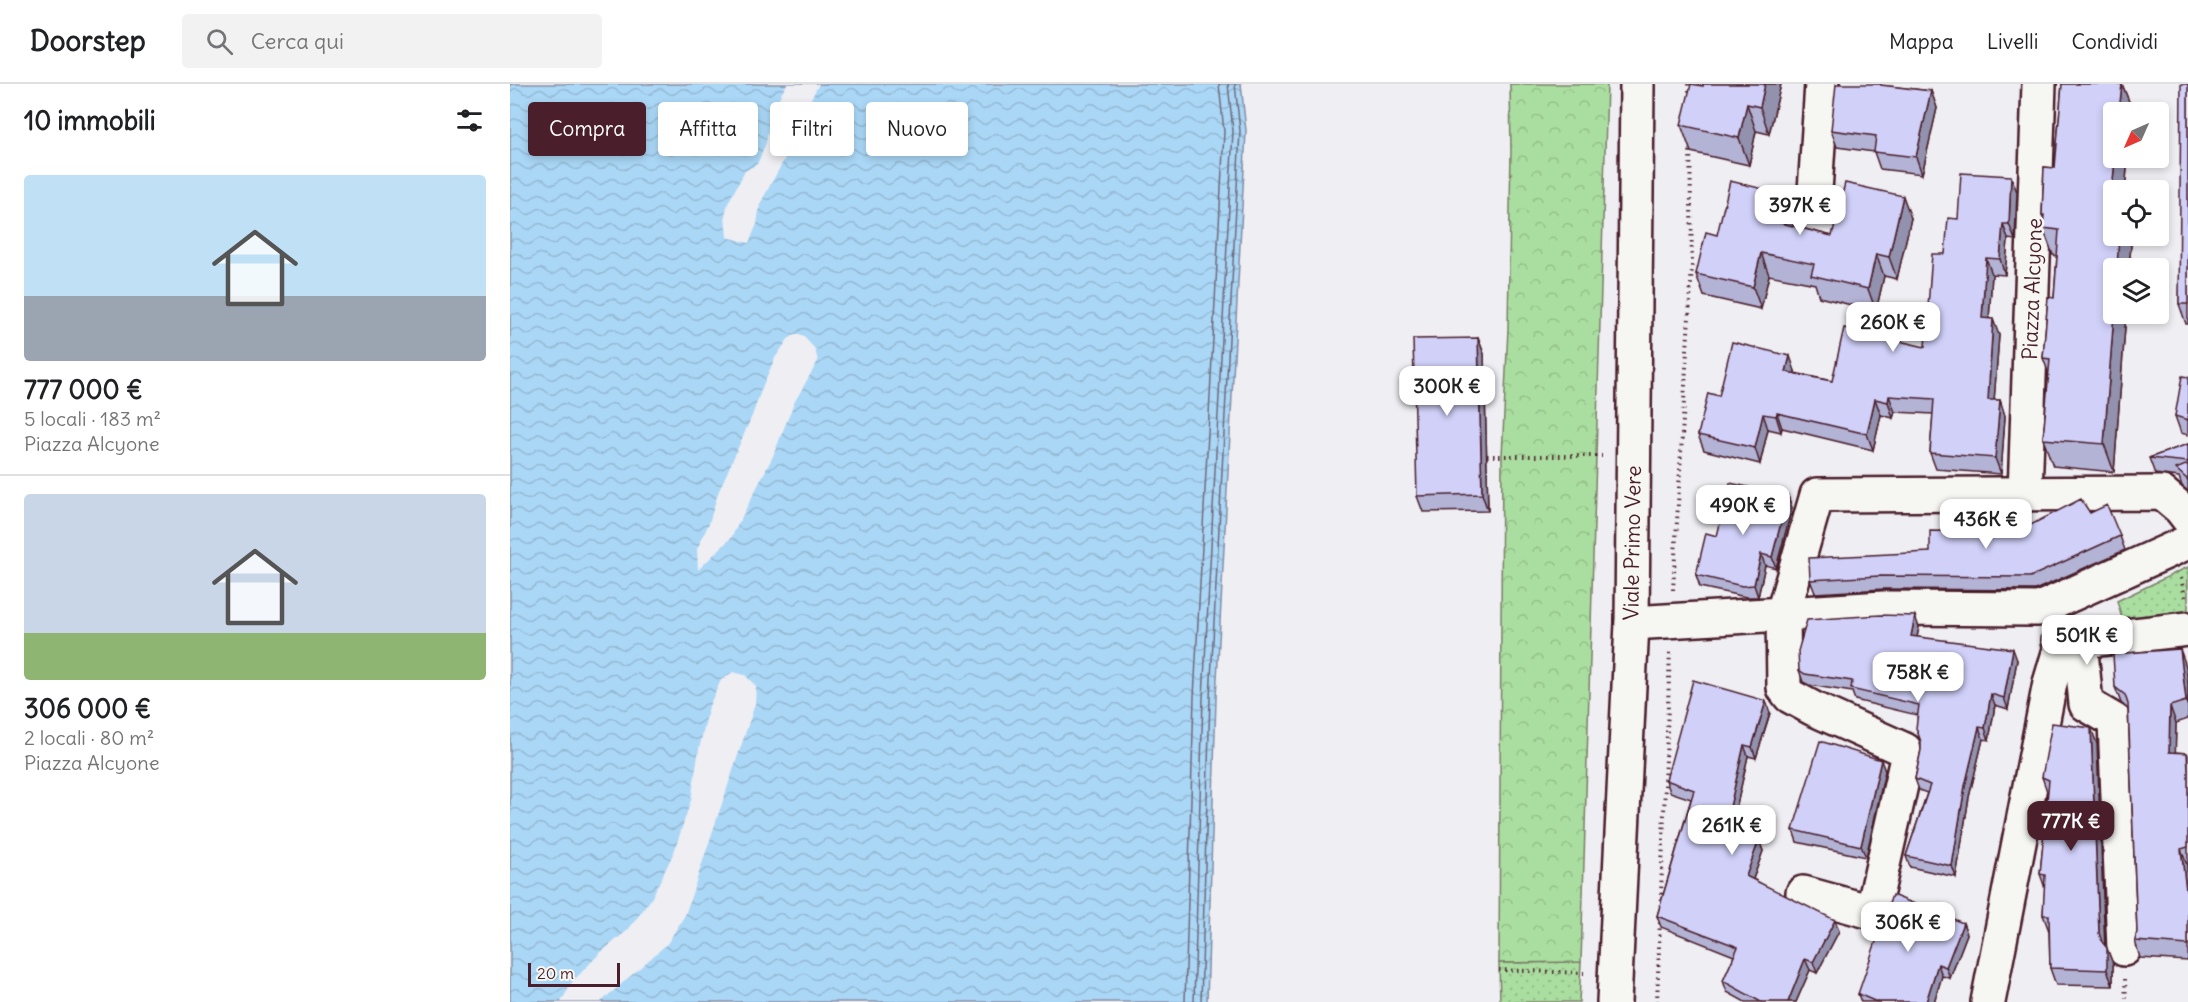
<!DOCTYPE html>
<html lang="it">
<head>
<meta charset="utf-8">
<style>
	:root { --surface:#fff; --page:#f2f2f2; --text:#202124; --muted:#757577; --line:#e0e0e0; --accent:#4a1f2b }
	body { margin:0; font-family:Delius,sans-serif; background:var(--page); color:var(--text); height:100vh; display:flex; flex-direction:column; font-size:22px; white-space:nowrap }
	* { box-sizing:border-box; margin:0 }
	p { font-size:20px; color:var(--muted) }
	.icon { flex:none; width:33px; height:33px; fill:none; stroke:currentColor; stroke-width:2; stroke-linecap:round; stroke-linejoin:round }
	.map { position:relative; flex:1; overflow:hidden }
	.sheet { display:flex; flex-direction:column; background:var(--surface); width:510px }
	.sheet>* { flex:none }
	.top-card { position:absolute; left:18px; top:18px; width:570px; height:54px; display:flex; gap:12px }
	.needle { width:39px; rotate:225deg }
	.controls { position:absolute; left:1593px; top:18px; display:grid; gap:12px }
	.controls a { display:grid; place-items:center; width:66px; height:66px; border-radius:6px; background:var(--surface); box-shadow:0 3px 9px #0003; font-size:30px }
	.scale { position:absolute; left:18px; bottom:15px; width:92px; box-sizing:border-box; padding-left:6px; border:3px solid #4a1f2b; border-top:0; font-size:16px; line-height:21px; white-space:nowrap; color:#4a1f2b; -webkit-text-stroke:4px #f6f6f2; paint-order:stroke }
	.price { position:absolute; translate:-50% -51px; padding:0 14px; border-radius:12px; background:#fff; color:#222; font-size:20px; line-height:39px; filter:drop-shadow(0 2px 3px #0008) }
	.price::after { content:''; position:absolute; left:50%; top:36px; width:18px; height:14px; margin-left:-9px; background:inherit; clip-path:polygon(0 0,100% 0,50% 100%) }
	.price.active { background:var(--accent); color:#fff }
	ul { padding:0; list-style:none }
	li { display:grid; align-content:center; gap:12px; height:318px; padding:0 24px }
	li+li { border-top:2px solid var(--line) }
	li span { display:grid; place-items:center; height:186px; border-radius:6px; color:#555 }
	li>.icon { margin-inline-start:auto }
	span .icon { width:108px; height:108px; fill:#fffc; stroke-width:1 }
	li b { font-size:26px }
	h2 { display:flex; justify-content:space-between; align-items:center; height:72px; padding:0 24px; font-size:26px }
	.chip { padding:0 21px; border-radius:6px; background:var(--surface); box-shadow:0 3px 9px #0003; font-size:21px; line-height:54px }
	.chip.active { background:var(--accent); color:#fff }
	header { display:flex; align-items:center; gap:36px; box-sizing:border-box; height:84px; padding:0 30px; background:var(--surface); border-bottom:2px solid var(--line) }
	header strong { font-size:28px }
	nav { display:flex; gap:33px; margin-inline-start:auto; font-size:21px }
	.search { width:420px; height:54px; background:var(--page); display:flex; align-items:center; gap:15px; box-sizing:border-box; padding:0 21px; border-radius:6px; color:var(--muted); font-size:22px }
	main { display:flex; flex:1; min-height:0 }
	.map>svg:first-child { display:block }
	.green { fill:url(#green-dots); stroke:#7a7e66; stroke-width:1.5 }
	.forest { fill:url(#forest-crowns); stroke:#7a7e66; stroke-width:1.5 }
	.water { fill:url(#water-waves); stroke:#848da5; stroke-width:1.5 }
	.pier { fill:#eeeef3 }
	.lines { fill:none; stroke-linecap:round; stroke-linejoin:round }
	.shore { stroke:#70697c; stroke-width:1.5 }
	.minor-casing { stroke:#4a1f2b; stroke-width:38 }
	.path { stroke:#4a1f2b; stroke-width:4; stroke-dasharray:1.5 4.5; stroke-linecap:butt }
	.minor { stroke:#f6f6f2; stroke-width:33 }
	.wall { fill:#b3b3d6; stroke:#4a1f2b; stroke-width:1.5 }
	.shaded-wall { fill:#9292ae; stroke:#4a1f2b; stroke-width:1.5 }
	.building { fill:#d0d0f9; stroke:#4a1f2b; stroke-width:1.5 }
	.labels { text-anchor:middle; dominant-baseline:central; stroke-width:5; stroke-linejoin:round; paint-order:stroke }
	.street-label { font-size:21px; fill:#4a1f2b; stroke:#f6f6f2 }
</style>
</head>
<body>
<header>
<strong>Doorstep</strong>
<div class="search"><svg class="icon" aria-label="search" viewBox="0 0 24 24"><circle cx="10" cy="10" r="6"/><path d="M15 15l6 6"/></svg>Cerca qui</div>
<nav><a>Mappa</a><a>Livelli</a><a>Condividi</a></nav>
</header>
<main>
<section class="sheet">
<h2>10 immobili<svg class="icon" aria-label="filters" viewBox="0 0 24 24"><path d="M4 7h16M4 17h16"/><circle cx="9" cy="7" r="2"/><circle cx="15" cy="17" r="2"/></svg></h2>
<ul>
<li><span style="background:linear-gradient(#bfe0f5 65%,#9aa5b1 0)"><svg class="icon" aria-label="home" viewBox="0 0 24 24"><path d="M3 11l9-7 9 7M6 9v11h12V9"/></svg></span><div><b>777 000 €</b><p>5 locali · 183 m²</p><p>Piazza Alcyone</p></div></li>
<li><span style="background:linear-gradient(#c9d6e8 75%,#8fb573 0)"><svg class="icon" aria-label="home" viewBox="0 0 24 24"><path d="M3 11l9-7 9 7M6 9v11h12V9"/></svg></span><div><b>306 000 €</b><p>2 locali · 80 m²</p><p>Piazza Alcyone</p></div></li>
</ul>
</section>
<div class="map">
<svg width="1678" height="918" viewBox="0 0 1678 918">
	<defs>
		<pattern id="green-dots" width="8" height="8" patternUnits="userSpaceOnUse" patternTransform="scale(1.5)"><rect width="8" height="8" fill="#aadea0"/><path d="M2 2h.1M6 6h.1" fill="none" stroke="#94be8a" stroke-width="1.8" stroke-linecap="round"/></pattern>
		<pattern id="forest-crowns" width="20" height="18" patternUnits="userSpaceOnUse" patternTransform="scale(1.5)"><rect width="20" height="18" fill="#aadea0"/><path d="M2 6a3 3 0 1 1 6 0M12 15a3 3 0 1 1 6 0" fill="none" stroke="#94be8a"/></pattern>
		<pattern id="water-waves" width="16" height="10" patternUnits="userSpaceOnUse" patternTransform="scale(1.5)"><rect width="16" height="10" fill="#aad7f6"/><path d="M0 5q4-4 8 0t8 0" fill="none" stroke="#94b8d3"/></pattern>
	</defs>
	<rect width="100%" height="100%" fill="#eeeef3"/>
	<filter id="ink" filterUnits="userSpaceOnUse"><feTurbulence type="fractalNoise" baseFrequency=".0167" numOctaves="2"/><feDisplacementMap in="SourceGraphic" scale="12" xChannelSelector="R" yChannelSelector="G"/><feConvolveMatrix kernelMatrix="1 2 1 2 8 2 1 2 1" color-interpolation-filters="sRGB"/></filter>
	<g filter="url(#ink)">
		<!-- green -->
		<g class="green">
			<polygon points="1678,483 1678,528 1613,538 1607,517"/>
			<polygon points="1071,878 1069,918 990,918 989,879"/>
		</g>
		<!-- forest -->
		<polygon class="forest" points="1000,0 1097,0 1071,878 989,879 992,372 998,245 1001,66"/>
		<!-- water -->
		<polygon class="water" points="0,0 731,0 736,47 706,614 697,918 0,918"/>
		<!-- pier -->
		<g class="pier">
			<polygon points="277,0 309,0 291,33 274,76 250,120 247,140 239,159 217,153 215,131 218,119 235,87 247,80 256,59 261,27"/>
			<polygon points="287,250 294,253 305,265 308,277 284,319 263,372 221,454 188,486 187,465 199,439 208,409 242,332 253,301 265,274 278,255"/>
			<polygon points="223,588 235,591 246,602 245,620 175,831 157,860 91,918 51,918 62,898 90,869 118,846 141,815 164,768 181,716 189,665 199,622 211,596"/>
		</g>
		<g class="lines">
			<!-- shore -->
			<g class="shore">
				<polyline points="675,918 684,613 714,48 709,0"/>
				<polyline points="684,918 693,614 723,47 718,0"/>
				<polyline points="691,918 700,614 730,47 725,0"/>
			</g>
			<!-- minor casing -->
			<g class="minor-casing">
				<g id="minor">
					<polyline points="1304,122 1312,0"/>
					<polyline points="1515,410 1529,0"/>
					<polyline points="1122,539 1374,524 1529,525 1678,458"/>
					<polyline points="1549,557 1552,559 1678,545"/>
					<polyline points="1570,557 1576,620 1605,637 1614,865"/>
					<polyline points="1293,809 1358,827 1364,821 1397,674 1395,666 1304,625 1280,612 1274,604 1273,529 1307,411 1652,409 1671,425 1678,434"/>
					<polyline points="1104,918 1122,539 1127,0"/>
					<polyline points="1478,918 1540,599 1552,559"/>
				</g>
			</g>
			<!-- path -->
			<g class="path">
				<polyline points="1179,0 1179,14"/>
				<polyline points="977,372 1092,372"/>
				<polyline points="1671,494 1675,513"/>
				<polyline points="1163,506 1182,181 1180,61"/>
				<polyline points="989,886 1074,889"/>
				<polyline points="1615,895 1616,918"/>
				<polyline points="1147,918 1160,567"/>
			</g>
			<!-- minor -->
			<use href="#minor" class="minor"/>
		</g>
		<!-- wall -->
		<g class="wall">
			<polygon points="1193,0 1271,0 1259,50 1246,47 1239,81 1181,68 1171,41"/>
			<polygon points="1552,0 1612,0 1622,25 1621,28 1604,28 1604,74 1618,74 1615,106 1604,106 1604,152 1617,152 1621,161 1619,184 1604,184 1604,230 1616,230 1604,388 1543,382 1533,355 1539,290 1533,274 1538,213 1544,214 1547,172 1543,171 1533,144 1534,135 1532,131 1534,83 1545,84"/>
			<polygon points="1678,0 1678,240 1676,240 1669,220"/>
			<polygon points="1377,2 1421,7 1427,24 1412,90 1370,85 1364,68 1327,63 1321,46"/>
			<polygon points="1507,108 1505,156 1498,155 1495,191 1482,190 1479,235 1489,251 1484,316 1490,316 1495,332 1491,390 1426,385 1420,369 1423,330 1385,328 1383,334 1371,331 1363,366 1272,344 1271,348 1258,345 1250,380 1194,366 1188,351 1209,312 1285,287 1285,289 1322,297 1415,263 1435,170 1448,135"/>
			<polygon points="1278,111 1286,133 1284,142 1322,152 1401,134 1387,195 1374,192 1366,227 1309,213 1305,200 1259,191 1251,225 1194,212 1186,190 1207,151"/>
			<polygon points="968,254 974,270 978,427 913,428 907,412"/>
			<polygon points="1678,293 1678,351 1671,349 1665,332"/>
			<polygon points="1678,360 1678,407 1672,402 1669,393 1645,390 1639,374"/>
			<polygon points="1278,412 1282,424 1266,484 1255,481 1248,513 1236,513 1190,503 1186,491 1207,452"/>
			<polygon points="1580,429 1610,452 1615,466 1525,506 1374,505 1305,509 1300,496 1420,468"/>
			<polygon points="1409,543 1407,553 1507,576 1498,625 1485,621 1479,656 1473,655 1459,713 1446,793 1400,783 1396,772 1417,709 1409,706 1405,695 1411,666 1407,631 1345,616 1342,608 1299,601 1293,598 1289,586"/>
			<polygon points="1676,582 1678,600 1678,635 1666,639 1665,668 1677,669 1678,671 1678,877 1630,874 1625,857 1627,848 1618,625 1611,619 1605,603"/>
			<polygon points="1260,629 1246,674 1238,672 1221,747 1249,756 1253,767 1243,795 1329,847 1307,889 1300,886 1286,918 1235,918 1217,908 1213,897 1224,872 1151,843 1147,832 1181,715 1160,708 1156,696"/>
			<polygon points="1587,660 1595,861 1603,880 1603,902 1546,901 1540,884 1539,847 1533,831 1535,804 1530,790 1538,710 1532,693"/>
			<polygon points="1375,687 1356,773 1287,758 1283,746"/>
			<polygon points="1453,839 1457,850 1440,894 1432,892 1424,918 1351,918 1348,910"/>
		</g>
		<!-- shaded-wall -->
		<g class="shaded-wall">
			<polygon points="1255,0 1271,0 1259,50 1250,23"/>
			<polygon points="1612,0 1622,25 1621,28 1609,28"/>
			<polygon points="1421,7 1427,24 1412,90 1406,73"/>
			<polygon points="1237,20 1246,47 1239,81 1229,54"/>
			<polygon points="1605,74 1618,74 1615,106 1604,106 1604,141 1600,132"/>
			<polygon points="1501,92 1507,108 1505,156 1499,140"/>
			<polygon points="1278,111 1286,133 1279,161 1271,139"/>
			<polygon points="1393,112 1401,134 1387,195 1379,173"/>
			<polygon points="1493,140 1498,155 1495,191 1490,175"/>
			<polygon points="1607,152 1617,152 1621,161 1619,184 1607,184"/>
			<polygon points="1251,169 1259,191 1251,225 1243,203"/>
			<polygon points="1366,170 1374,192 1366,227 1358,205"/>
			<polygon points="1476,174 1482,190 1478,250 1472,234"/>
			<polygon points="1604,230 1616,230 1604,388 1594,360"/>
			<polygon points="1483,235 1489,251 1483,331 1478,316"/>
			<polygon points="968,254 974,270 978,427 972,410"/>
			<polygon points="1280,272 1285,287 1282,303 1276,288"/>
			<polygon points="1379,312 1385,328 1383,334 1378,318"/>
			<polygon points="1365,315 1371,331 1363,366 1357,350"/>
			<polygon points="1490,316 1495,332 1491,390 1485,374"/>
			<polygon points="1267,329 1272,344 1271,348 1266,332"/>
			<polygon points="1253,330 1258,345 1250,380 1245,364"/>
			<polygon points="1278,412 1282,424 1266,484 1262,473"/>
			<polygon points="1251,470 1255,481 1248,513 1244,501"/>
			<polygon points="1405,532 1409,543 1405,563 1401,552"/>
			<polygon points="1503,565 1507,576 1498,625 1494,614"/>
			<polygon points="1670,565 1676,582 1678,600 1678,623 1676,617"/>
			<polygon points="1481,610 1485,621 1479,656 1475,644"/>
			<polygon points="1256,617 1260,629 1246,674 1242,663"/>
			<polygon points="1660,622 1666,639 1665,685 1659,668"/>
			<polygon points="1469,643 1473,655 1459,713 1446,793 1442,782 1455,702"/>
			<polygon points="1581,644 1587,660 1595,866 1597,864 1603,880 1603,902 1597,886 1589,849"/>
			<polygon points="1234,661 1238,672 1219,756 1215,745"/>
			<polygon points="1371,676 1375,687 1356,773 1351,762"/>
			<polygon points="1249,756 1253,767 1240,803 1236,792"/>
			<polygon points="1671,765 1677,781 1678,812 1676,806"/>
			<polygon points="1325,836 1329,847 1307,889 1303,878"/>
			<polygon points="1453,839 1457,850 1440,894 1436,883"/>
			<polygon points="1295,875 1300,886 1286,918 1278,918"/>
			<polygon points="1428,880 1432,892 1424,918 1416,918"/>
		</g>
		<!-- building -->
		<g class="building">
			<polygon points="1181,0 1193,2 1193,0 1255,0 1250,23 1237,20 1229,54 1171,41"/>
			<polygon points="1326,0 1371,0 1371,1 1421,7 1406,73 1364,68 1366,52 1321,46"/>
			<polygon points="1552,0 1612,0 1609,28 1604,28 1604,74 1605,74 1600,132 1604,133 1604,152 1609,152 1607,184 1604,184 1604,230 1594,360 1533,355 1540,275 1533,274 1538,213 1544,214 1549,146 1533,144 1534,131 1532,131 1534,83 1545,84"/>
			<polygon points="1671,0 1678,0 1678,220 1669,220"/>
			<polygon points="1451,89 1501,92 1499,140 1493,140 1490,175 1476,174 1472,234 1483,235 1478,316 1490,316 1485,374 1420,369 1424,315 1379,312 1378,318 1365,315 1357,350 1267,329 1266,332 1253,330 1245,364 1188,351 1198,309 1209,312 1222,258 1280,272 1276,288 1322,297 1334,244 1415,263 1422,170 1435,170 1438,134 1448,135"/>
			<polygon points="1220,97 1278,111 1271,139 1322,152 1335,99 1393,112 1379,173 1366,170 1358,205 1301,191 1304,180 1251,169 1243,203 1186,190 1196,148 1207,151"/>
			<polygon points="968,254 972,410 907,412 903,255"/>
			<polygon points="1672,292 1678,293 1678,336 1665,332"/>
			<polygon points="1678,360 1678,378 1639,374"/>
			<polygon points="1678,380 1678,396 1666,385"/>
			<polygon points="1220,399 1278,412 1262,473 1251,470 1244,501 1232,502 1186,491 1196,449 1207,452"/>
			<polygon points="1571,415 1580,429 1597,421 1610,452 1520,493 1369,492 1300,496 1299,474 1420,468 1420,447 1507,448"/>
			<polygon points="1370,531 1405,532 1401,552 1503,565 1494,614 1481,610 1475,644 1469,643 1455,702 1442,782 1396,772 1420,701 1405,695 1411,666 1411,658 1406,644 1409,621 1341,605 1342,597 1295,590 1289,586 1288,567 1297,536"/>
			<polygon points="1670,565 1676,617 1660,622 1659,668 1677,669 1678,686 1678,763 1671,765 1676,806 1678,807 1678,861 1625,857 1627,848 1618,620 1615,611 1605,603 1603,570"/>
			<polygon points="1183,596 1256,617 1242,663 1234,661 1215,745 1249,756 1236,792 1325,836 1303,878 1295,875 1278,918 1251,918 1213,897 1228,863 1147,832 1184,706 1156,696"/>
			<polygon points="1542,639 1581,644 1589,849 1592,858 1597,864 1597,886 1540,884 1539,831 1533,831 1535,791 1530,790 1539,696 1532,693"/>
			<polygon points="1310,657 1371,676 1351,762 1283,746"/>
			<polygon points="1382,811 1453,839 1436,883 1428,880 1416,918 1367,918 1348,910"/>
		</g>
	</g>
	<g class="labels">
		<!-- street labels -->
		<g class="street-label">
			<text transform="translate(1522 205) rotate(-88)">Piazza Alcyone</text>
			<text transform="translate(1122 459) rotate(-89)">Viale Primo Vere</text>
		</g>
	</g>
</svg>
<div class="controls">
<a><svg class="needle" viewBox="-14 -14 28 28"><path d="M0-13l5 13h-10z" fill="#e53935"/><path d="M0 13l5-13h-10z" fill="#757577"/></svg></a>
<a><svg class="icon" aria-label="locate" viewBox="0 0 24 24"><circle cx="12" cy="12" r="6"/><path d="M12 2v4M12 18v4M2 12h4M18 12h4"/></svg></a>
<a><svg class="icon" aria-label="layers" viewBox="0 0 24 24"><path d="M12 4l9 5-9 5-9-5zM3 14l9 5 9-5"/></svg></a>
</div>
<div class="scale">20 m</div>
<b class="price" style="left:1290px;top:152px">397K €</b>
<b class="price" style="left:1383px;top:269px">260K €</b>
<b class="price" style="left:937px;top:333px">300K €</b>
<b class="price" style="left:1233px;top:452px">490K €</b>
<b class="price" style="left:1476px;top:466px">436K €</b>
<b class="price" style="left:1577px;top:582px">501K €</b>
<b class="price" style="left:1408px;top:619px">758K €</b>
<b class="price active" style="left:1561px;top:768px">777K €</b>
<b class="price" style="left:1222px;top:772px">261K €</b>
<b class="price" style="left:1398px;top:869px">306K €</b>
<div class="top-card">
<a class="chip active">Compra</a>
<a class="chip">Affitta</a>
<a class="chip">Filtri</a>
<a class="chip">Nuovo</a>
</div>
</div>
</main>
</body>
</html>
